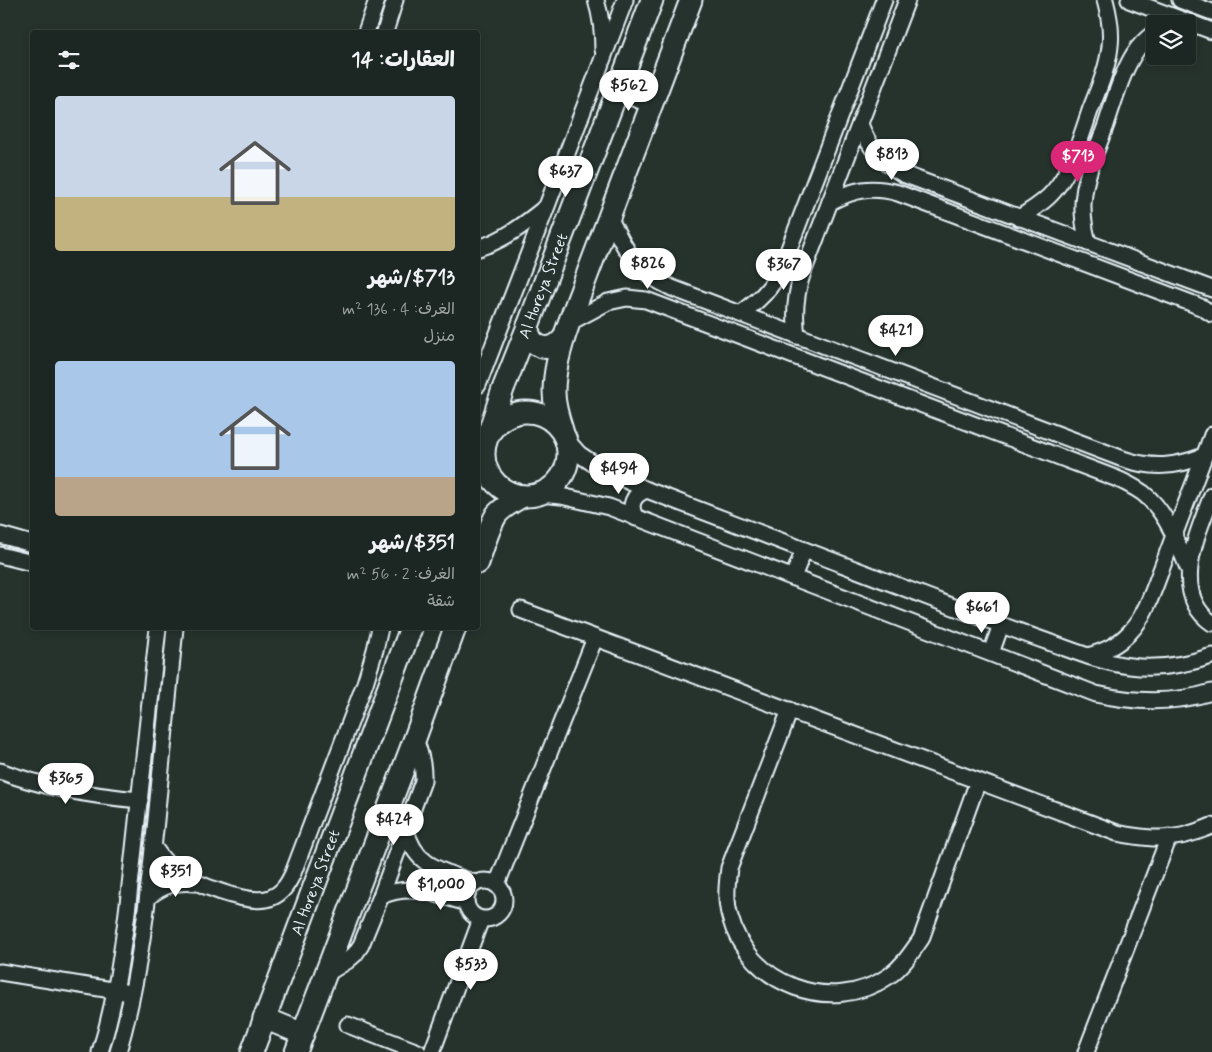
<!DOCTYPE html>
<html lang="ar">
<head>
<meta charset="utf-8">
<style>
	:root { --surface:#1c2622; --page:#252e2a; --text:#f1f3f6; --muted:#a0a5a5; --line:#3a4340; --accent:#db2777 }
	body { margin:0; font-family:Mynerve,"Playpen Sans Arabic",sans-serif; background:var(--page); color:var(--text); direction:rtl; height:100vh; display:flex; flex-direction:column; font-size:19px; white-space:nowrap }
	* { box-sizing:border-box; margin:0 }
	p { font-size:16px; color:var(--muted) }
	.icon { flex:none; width:28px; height:28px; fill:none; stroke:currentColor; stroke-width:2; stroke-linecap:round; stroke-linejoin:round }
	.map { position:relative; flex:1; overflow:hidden; direction:ltr }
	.sheet { position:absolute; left:30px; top:30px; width:450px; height:600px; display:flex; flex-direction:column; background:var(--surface); border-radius:5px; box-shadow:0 2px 8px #0003,0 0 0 1px var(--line); direction:rtl }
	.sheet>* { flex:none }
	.controls { position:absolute; left:1146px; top:15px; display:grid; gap:10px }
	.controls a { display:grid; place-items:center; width:50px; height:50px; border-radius:5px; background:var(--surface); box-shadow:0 2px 8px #0003,0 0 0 1px var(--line); font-size:25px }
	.price { position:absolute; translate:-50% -42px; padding:0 11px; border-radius:18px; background:#fff; color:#222; font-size:16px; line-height:32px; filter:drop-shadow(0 1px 2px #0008) }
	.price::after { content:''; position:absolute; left:50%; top:30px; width:15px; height:11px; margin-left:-8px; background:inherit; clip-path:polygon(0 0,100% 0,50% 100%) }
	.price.active { background:var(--accent); color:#fff }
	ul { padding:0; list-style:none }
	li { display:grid; align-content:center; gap:10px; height:265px; padding:0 25px }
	li span { display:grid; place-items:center; height:155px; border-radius:5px; color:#555 }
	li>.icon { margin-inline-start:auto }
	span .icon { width:90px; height:90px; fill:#fffc; stroke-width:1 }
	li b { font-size:21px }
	h2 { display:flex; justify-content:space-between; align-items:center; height:60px; padding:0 25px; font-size:21px }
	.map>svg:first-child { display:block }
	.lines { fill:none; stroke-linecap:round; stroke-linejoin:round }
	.street-casing { stroke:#e8f1f8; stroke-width:19 }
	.secondary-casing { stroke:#e8f1f8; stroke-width:25 }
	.street { stroke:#26332d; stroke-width:15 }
	.secondary { stroke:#26332d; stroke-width:21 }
	.labels { text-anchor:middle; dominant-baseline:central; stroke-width:4; stroke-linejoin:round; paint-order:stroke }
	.street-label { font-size:16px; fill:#e8f1f8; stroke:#26332d }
</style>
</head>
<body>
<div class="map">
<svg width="1212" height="1052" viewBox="0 0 1212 1052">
	<rect width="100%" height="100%" fill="#26332d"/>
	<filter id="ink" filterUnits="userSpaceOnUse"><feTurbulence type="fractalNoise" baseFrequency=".02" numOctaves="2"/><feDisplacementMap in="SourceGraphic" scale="10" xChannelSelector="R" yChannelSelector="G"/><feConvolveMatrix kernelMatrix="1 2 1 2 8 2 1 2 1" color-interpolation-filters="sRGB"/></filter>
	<g filter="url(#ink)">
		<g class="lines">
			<!-- street casing -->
			<g class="street-casing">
				<g id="street">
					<path d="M596,0c5,16 7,33 7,50"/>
					<polyline points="1129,0 1212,31"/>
					<polyline points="1180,0 1212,12"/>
					<polyline points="366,32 377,0"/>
					<polyline points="385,32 395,0"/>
					<path d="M860,124c9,24 21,37 43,50l309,115"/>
					<path d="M830,202c24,-13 41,-16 68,-9l293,110 12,5 9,6"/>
					<path d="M609,217c18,35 25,54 63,71l451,171c30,10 52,8 81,-3"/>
					<path d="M1019,218c12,-8 25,-15 34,-26 20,-23 28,-56 38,-84 8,-20 17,-41 19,-62 2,-16 -1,-31 -5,-46"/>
					<path d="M1088,243c-4,-16 -7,-32 -4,-49 3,-24 14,-47 22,-69 8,-24 15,-50 28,-71 5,-9 13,-16 21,-22"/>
					<path d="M478,248c25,-7 47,-24 68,-41"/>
					<path d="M740,314c20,-14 31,-25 42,-47l102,-267"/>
					<path d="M569,323l39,-21 19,-4 19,2 469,178c10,4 19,9 28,15 24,19 34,50 46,77"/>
					<path d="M797,336c-3,-22 -2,-40 5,-61l105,-275"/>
					<polyline points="478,385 547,206 625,0"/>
					<path d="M565,438l14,16 21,14 47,22c102,39 203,77 304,116 34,13 69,26 103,38 25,9 50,19 76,22 29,4 55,-1 82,-10"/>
					<path d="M540,494l21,2 48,11 487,187c40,9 77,10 116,-2"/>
					<path d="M1212,495c-14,38 -43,98 0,128"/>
					<path d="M636,518c-8,-12 -3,-24 11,-28"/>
					<polyline points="0,535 32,544"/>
					<polyline points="0,555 32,563"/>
					<polyline points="793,577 804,550"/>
					<path d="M521,610l596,223c24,5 48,8 72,1 8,-2 15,-5 23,-8"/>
					<polyline points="991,653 1001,625"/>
					<path d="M1088,656c17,-5 30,-11 42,-24 17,-17 27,-53 36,-75 15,-41 31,-81 46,-122"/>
					<path d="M790,710l-61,158c-2,16 -4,32 1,49 18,68 101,99 159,59 14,-10 23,-24 32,-37l57,-158"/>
					<path d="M0,771c45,17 92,25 140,29"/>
					<path d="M406,829c8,38 37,42 69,54"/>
					<path d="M153,846c6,9 12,17 20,23 19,14 75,37 97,29 12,-4 18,-14 23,-25l72,-190 10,-33 5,-22"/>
					<circle cx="485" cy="900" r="19"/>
					<polyline points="497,884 595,638"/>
					<path d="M381,896c31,-13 55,-2 85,7"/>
					<path d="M148,897c16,-12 27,-16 47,-14"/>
					<polyline points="0,972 124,992"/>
					<path d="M326,974l21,-13 8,-7 6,-9 20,-49 42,-115c1,-15 -3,-28 -8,-43"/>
					<polyline points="348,1025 418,1052"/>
					<path d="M100,1052c15,-48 22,-98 28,-148l30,-276"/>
					<path d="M118,1052c22,-76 30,-153 38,-232 6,-64 13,-128 19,-192"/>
					<polyline points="432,1052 481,919"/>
					<polyline points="1086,1052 1169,837"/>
				</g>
			</g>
			<!-- secondary casing -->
			<g class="secondary-casing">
				<g id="secondary">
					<polyline points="618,89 652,102"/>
					<path d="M528,326c0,21 21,29 35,13"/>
					<circle cx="526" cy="454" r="42"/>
					<path d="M562,430c-4,-12 -8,-25 -8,-38 0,-24 7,-47 15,-69l122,-323"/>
					<path id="s1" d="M489,432l14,-43 25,-63 124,-326"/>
					<path d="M478,563c4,-13 11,-37 19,-49 7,-8 17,-13 26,-18"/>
					<polyline points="264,1018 303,1034"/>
					<path id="s2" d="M252,1052l159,-424"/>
					<polyline points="296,1052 415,738 455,628"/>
				</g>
			</g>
			<!-- street -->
			<use href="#street" class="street"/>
			<!-- secondary -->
			<use href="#secondary" class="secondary"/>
		</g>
	</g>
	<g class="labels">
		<!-- street labels -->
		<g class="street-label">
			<text stroke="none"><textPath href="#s1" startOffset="156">Al Horeya Street</textPath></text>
			<text stroke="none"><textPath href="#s2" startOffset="181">Al Horeya Street</textPath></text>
		</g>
	</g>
</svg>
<div class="controls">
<a><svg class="icon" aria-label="layers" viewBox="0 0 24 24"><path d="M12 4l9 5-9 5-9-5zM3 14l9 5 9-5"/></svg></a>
</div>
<b class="price" style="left:629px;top:112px">$562</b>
<b class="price" style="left:892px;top:181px">$813</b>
<b class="price active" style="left:1078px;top:183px">$713</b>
<b class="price" style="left:566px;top:198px">$637</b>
<b class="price" style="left:648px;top:290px">$826</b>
<b class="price" style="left:784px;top:291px">$367</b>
<b class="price" style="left:896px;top:357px">$421</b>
<b class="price" style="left:619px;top:495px">$494</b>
<b class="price" style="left:982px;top:634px">$661</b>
<b class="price" style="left:66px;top:805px">$365</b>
<b class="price" style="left:394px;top:846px">$424</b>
<b class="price" style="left:176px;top:898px">$351</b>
<b class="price" style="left:441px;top:911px">$1,000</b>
<b class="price" style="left:471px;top:991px">$533</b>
<section class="sheet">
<h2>العقارات: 14<svg class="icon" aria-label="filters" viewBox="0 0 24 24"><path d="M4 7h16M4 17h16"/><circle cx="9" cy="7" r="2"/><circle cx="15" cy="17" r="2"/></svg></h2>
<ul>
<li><span style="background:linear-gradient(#c9d6e8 65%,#c2b280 0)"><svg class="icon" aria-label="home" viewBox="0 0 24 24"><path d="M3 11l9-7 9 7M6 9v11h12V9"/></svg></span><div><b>$713/شهر</b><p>الغرف: 4 · 136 m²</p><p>منزل</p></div></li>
<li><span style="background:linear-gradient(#a9c7e8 75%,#b9a48a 0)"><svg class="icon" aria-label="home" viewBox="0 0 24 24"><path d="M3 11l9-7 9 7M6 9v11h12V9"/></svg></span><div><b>$351/شهر</b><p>الغرف: 2 · 56 m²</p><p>شقة</p></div></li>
</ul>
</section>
</div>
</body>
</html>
